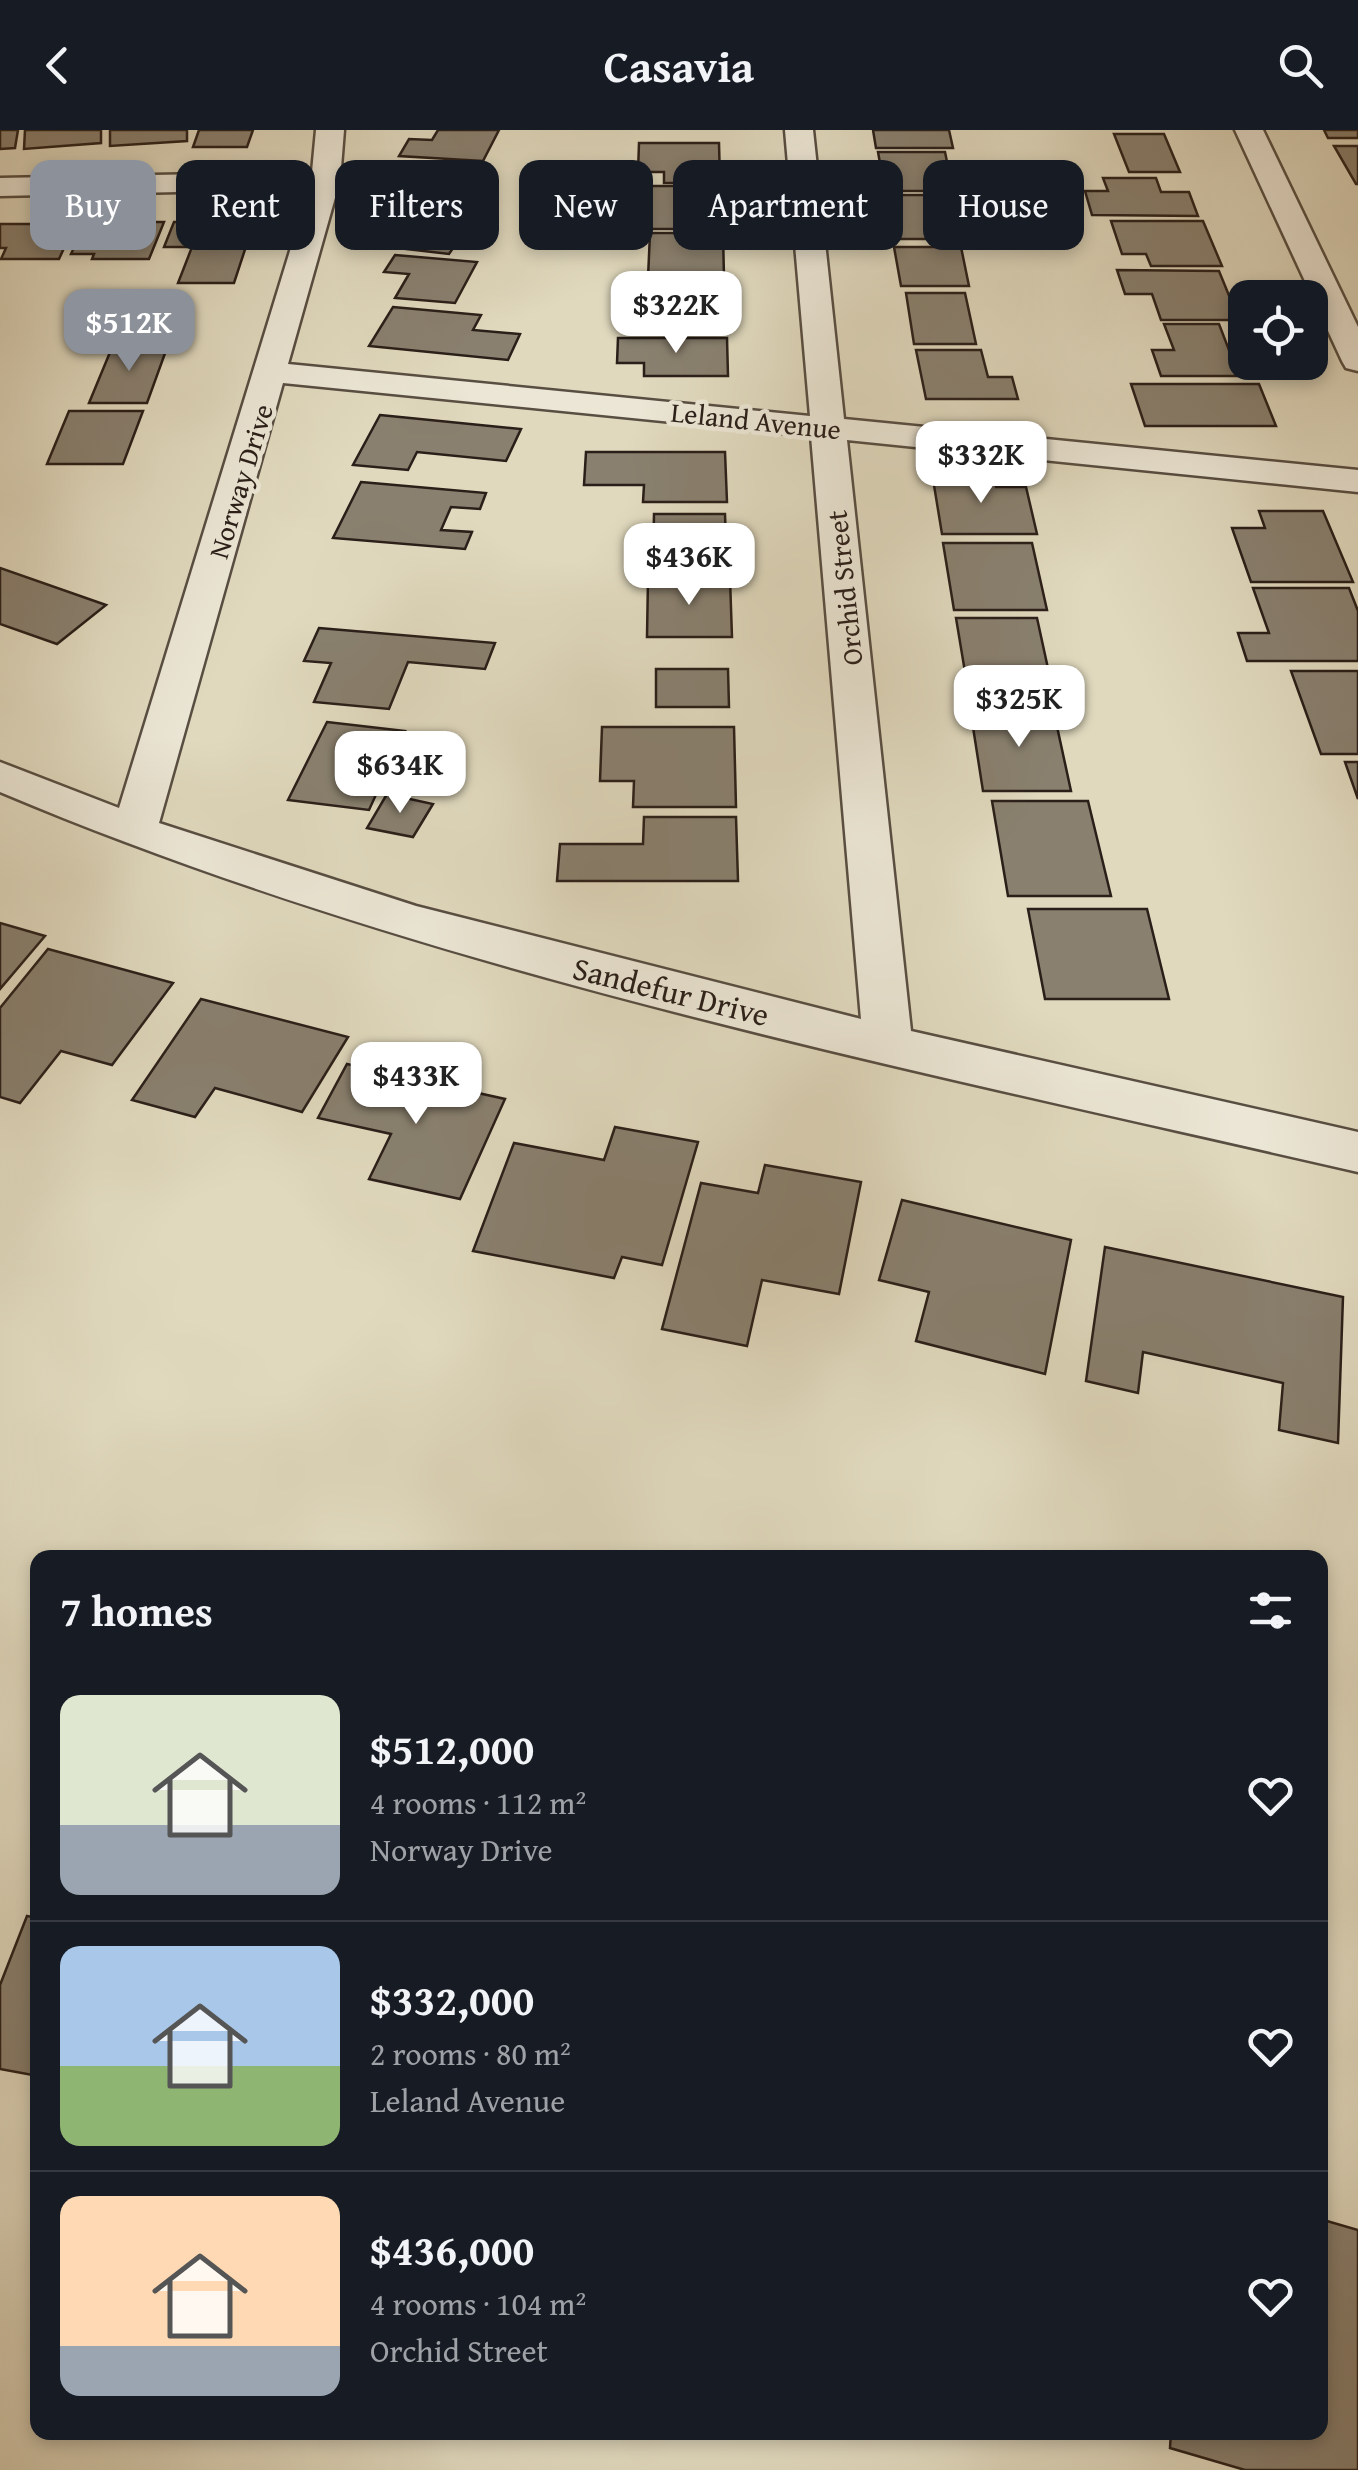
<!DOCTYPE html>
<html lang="en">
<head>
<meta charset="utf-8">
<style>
	:root { --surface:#171b24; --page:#242831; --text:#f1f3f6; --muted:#9ea1a6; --line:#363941; --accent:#8c9099 }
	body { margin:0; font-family:"Gentium Book Plus",serif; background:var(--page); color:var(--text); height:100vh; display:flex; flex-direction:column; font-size:38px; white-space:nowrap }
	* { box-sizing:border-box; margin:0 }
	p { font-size:32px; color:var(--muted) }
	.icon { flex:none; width:55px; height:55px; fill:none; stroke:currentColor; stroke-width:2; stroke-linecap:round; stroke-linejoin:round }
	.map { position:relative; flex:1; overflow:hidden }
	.drawer { position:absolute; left:30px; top:1420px; width:1298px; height:890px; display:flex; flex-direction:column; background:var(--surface); border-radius:20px; box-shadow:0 5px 15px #0003 }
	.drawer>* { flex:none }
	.banner { position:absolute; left:30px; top:30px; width:1300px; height:90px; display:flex; gap:20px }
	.fabs { position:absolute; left:1228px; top:150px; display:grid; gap:20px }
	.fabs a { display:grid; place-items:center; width:100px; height:100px; border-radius:20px; background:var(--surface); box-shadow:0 5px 15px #0003; font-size:50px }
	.price { position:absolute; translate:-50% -85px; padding:0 22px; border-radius:20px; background:#fff; color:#222; font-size:32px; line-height:65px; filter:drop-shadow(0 2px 5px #0008) }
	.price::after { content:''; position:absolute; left:50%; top:60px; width:30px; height:22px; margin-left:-15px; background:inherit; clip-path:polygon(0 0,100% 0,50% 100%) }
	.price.selected { background:var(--accent); color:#fff }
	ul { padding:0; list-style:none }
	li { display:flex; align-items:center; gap:30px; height:250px; padding:0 30px }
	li+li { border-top:2px solid var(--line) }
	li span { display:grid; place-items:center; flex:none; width:280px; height:200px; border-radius:20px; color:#555 }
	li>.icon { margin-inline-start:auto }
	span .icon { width:120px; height:120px; fill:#fffc; stroke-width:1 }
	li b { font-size:42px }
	h2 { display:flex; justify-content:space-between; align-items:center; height:120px; padding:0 30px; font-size:42px }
	.chip { padding:0 35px; border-radius:20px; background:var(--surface); box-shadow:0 5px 15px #0003; font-size:35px; line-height:90px }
	.chip.selected { background:var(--accent); color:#fff }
	header { display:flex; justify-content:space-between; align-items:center; height:130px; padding:0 30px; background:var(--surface); font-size:45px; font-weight:700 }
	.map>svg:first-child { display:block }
	.building { fill:#89806f; stroke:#2a1f19; stroke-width:2.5 }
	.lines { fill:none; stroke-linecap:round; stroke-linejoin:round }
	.minor-casing { stroke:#584e42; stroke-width:5 }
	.minor { fill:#ebe6d5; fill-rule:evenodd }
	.labels { text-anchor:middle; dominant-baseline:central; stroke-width:9; stroke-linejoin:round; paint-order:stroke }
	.far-street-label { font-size:28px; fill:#2a1f19; stroke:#ebe6d5 }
	.street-label { font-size:32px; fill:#2a1f19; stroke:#ebe6d5 }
</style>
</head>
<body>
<header><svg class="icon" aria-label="back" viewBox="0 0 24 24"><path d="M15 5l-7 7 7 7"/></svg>Casavia<svg class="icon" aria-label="search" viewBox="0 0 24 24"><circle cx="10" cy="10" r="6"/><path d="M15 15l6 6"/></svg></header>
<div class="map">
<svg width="1358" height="2340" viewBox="0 0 1358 2340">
	<rect width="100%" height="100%" fill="#e0d9be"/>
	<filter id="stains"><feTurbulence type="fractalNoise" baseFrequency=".002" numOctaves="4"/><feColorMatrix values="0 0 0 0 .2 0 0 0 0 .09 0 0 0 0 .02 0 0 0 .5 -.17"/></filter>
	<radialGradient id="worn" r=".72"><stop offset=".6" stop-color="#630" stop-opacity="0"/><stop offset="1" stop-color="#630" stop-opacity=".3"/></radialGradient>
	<!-- building -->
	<g class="building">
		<polygon points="0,0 18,0 15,18 0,19"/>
		<polygon points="25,0 101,0 101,13 24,19"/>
		<polygon points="110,0 187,0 187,11 110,16"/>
		<polygon points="199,0 253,0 247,17 193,17"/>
		<polygon points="438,0 499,0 483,31 399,26 409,9 432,10"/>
		<polygon points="873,0 949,0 953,18 876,18"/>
		<polygon points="1324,0 1358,0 1358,8 1328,8"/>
		<polygon points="1114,4 1164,4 1180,42 1129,42"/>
		<polygon points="639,13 719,13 720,53 664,53 664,42 638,42"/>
		<polygon points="1334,16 1358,16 1358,54 1356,54"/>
		<polygon points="878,22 945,22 953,61 885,61"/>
		<polygon points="1103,48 1156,48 1161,62 1189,62 1198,86 1092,85 1085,61 1108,61"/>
		<polygon points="648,56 698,56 698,77 723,77 723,99 647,99"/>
		<polygon points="885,65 932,65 934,75 955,75 960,96 940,96 943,109 893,109"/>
		<polygon points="420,76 478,82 449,124 389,117"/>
		<polygon points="1111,91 1203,91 1222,136 1151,136 1146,124 1122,124"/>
		<polygon points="86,92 164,92 149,129 92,129 94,124 71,124"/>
		<polygon points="174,92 254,92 234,153 178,153 192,117 164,117"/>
		<polygon points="0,94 75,94 59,129 1,129 6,118 0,118"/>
		<polygon points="650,103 723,103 724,148 648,148"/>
		<polygon points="894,117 961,117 969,156 901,156"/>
		<polygon points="395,125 477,132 455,173 395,168 409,144 384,142"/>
		<polygon points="1117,140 1219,141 1239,190 1161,190 1152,164 1125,164"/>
		<polygon points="642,153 699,153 699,165 728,165 729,203 641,203"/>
		<polygon points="906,163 965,163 976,214 914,214"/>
		<polygon points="94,168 185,168 170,210 76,210"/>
		<polygon points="393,177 481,185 473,200 520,204 508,230 369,216"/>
		<polygon points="1164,194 1219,194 1229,220 1245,220 1245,232 1256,232 1262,246 1161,246 1152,220 1174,220"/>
		<polygon points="618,208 727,208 728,246 644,246 644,233 617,233"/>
		<polygon points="113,215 168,215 147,273 89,273"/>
		<polygon points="916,220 981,220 988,247 1012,247 1018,269 926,269"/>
		<polygon points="1131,254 1259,254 1276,296 1145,296"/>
		<polygon points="69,281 143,281 123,334 47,334"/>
		<polygon points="380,285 521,299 506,331 417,322 408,340 353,335"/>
		<polygon points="586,322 725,322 727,372 643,372 644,355 584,355"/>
		<polygon points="932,343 994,343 996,357 1026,357 1037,404 942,404"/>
		<polygon points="361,352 486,363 480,379 451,377 441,400 472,402 465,419 333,408"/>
		<polygon points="1259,381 1323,381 1353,452 1251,452 1232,398 1265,398"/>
		<polygon points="654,384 725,384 727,442 653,442"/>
		<polygon points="943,413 1032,413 1047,480 954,480"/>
		<polygon points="0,438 106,475 57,514 0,494"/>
		<polygon points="648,449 730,449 732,507 647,507"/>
		<polygon points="1253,458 1349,458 1358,481 1358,531 1247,531 1238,503 1269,503"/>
		<polygon points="956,488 1037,488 1054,566 969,566"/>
		<polygon points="319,498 495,513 485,539 408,532 389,579 314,572 331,533 304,531"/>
		<polygon points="656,539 728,539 729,577 656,577"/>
		<polygon points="1291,541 1358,541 1358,624 1321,624"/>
		<polygon points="970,578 1053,578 1071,661 983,661"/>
		<polygon points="327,592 405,601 369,680 288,670"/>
		<polygon points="602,597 734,597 736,677 633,677 634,651 600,651"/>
		<polygon points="1345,632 1358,632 1358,669"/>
		<polygon points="387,664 433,674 413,707 367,698"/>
		<polygon points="992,671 1088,671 1111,766 1008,766"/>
		<polygon points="644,687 736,687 738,751 557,751 560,714 643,714"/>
		<polygon points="1028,779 1147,779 1169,869 1045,869"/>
		<polygon points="0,793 45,806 0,859"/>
		<polygon points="48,819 173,853 112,935 61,921 20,973 0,967 0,878"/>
		<polygon points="201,869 348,907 302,982 215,958 195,987 132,970"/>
		<polygon points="347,934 505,969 460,1069 369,1049 391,1004 318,988"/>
		<polygon points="615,997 698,1012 662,1135 622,1127 614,1148 473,1121 514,1013 604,1030"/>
		<polygon points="765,1035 861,1052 839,1164 762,1150 747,1216 662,1199 701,1053 758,1063"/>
		<polygon points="902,1070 1071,1110 1045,1244 916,1211 929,1162 879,1150"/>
		<polygon points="1105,1117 1343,1167 1338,1313 1279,1300 1283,1253 1143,1222 1138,1263 1086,1251"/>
		<polygon points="27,1786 38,1788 38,1946 0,1939 0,1855"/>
		<polygon points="1320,2089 1358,2100 1358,2340 1245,2340 1170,2318 1171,2302 1320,2302"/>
	</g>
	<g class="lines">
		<!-- minor casing -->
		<g class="minor-casing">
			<g id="minor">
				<path d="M316,0h28l-4,50 -52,184 522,52 -25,-286h28l31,289 514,51v22l-511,-52 64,591 447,101v40c-452,-104 -929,-199 -1358,-380v-30l119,46 190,-619 -309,7v-18l312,-6zM283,253l528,53 50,583 -445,-113 -257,-83z"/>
				<polygon points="1235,0 1263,0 1358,197 1358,241 1346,238 1342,231"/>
			</g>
		</g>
		<!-- minor -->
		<use href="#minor" class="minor"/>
	</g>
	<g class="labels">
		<!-- far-street labels -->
		<g class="far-street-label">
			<text transform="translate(756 290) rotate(6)">Leland Avenue</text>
			<text transform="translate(240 351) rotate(-73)">Norway Drive</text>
			<text transform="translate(844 458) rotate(-96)">Orchid Street</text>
		</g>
		<!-- street labels -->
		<g class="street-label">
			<text transform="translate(671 861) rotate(14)">Sandefur Drive</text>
		</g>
	</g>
	<rect width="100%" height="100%" filter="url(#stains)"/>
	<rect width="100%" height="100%" fill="url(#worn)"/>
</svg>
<div class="fabs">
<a><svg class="icon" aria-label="locate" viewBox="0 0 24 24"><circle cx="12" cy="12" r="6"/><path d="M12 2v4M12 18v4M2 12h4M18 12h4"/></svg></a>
</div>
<b class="price" style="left:676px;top:226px">$322K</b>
<b class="price selected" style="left:129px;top:244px">$512K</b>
<b class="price" style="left:981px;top:376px">$332K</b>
<b class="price" style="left:689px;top:478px">$436K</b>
<b class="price" style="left:1019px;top:620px">$325K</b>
<b class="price" style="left:400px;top:686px">$634K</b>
<b class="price" style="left:416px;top:997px">$433K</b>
<div class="banner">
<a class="chip selected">Buy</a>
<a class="chip">Rent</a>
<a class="chip">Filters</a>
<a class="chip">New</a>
<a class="chip">Apartment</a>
<a class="chip">House</a>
</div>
<section class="drawer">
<h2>7 homes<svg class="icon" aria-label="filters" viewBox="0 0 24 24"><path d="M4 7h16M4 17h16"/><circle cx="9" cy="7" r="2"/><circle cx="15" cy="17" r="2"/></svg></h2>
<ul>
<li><span style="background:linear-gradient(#dfe7d0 65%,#9aa5b1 0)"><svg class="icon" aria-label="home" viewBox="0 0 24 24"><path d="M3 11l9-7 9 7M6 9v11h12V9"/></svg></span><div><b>$512,000</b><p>4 rooms · 112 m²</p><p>Norway Drive</p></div><svg class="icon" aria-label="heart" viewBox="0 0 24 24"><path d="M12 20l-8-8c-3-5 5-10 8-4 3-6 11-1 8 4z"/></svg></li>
<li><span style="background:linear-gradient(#a9c7e8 60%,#8fb573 0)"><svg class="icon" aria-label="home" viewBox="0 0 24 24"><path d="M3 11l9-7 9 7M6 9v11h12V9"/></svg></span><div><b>$332,000</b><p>2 rooms · 80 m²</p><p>Leland Avenue</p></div><svg class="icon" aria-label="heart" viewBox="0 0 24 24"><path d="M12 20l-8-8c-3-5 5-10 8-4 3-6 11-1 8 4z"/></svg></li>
<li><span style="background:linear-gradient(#ffd9b3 75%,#9aa5b1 0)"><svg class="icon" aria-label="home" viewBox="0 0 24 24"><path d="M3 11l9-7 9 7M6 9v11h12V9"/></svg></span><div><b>$436,000</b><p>4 rooms · 104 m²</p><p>Orchid Street</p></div><svg class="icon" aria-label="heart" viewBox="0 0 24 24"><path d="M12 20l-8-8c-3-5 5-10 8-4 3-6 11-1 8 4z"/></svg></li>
</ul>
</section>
</div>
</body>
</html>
